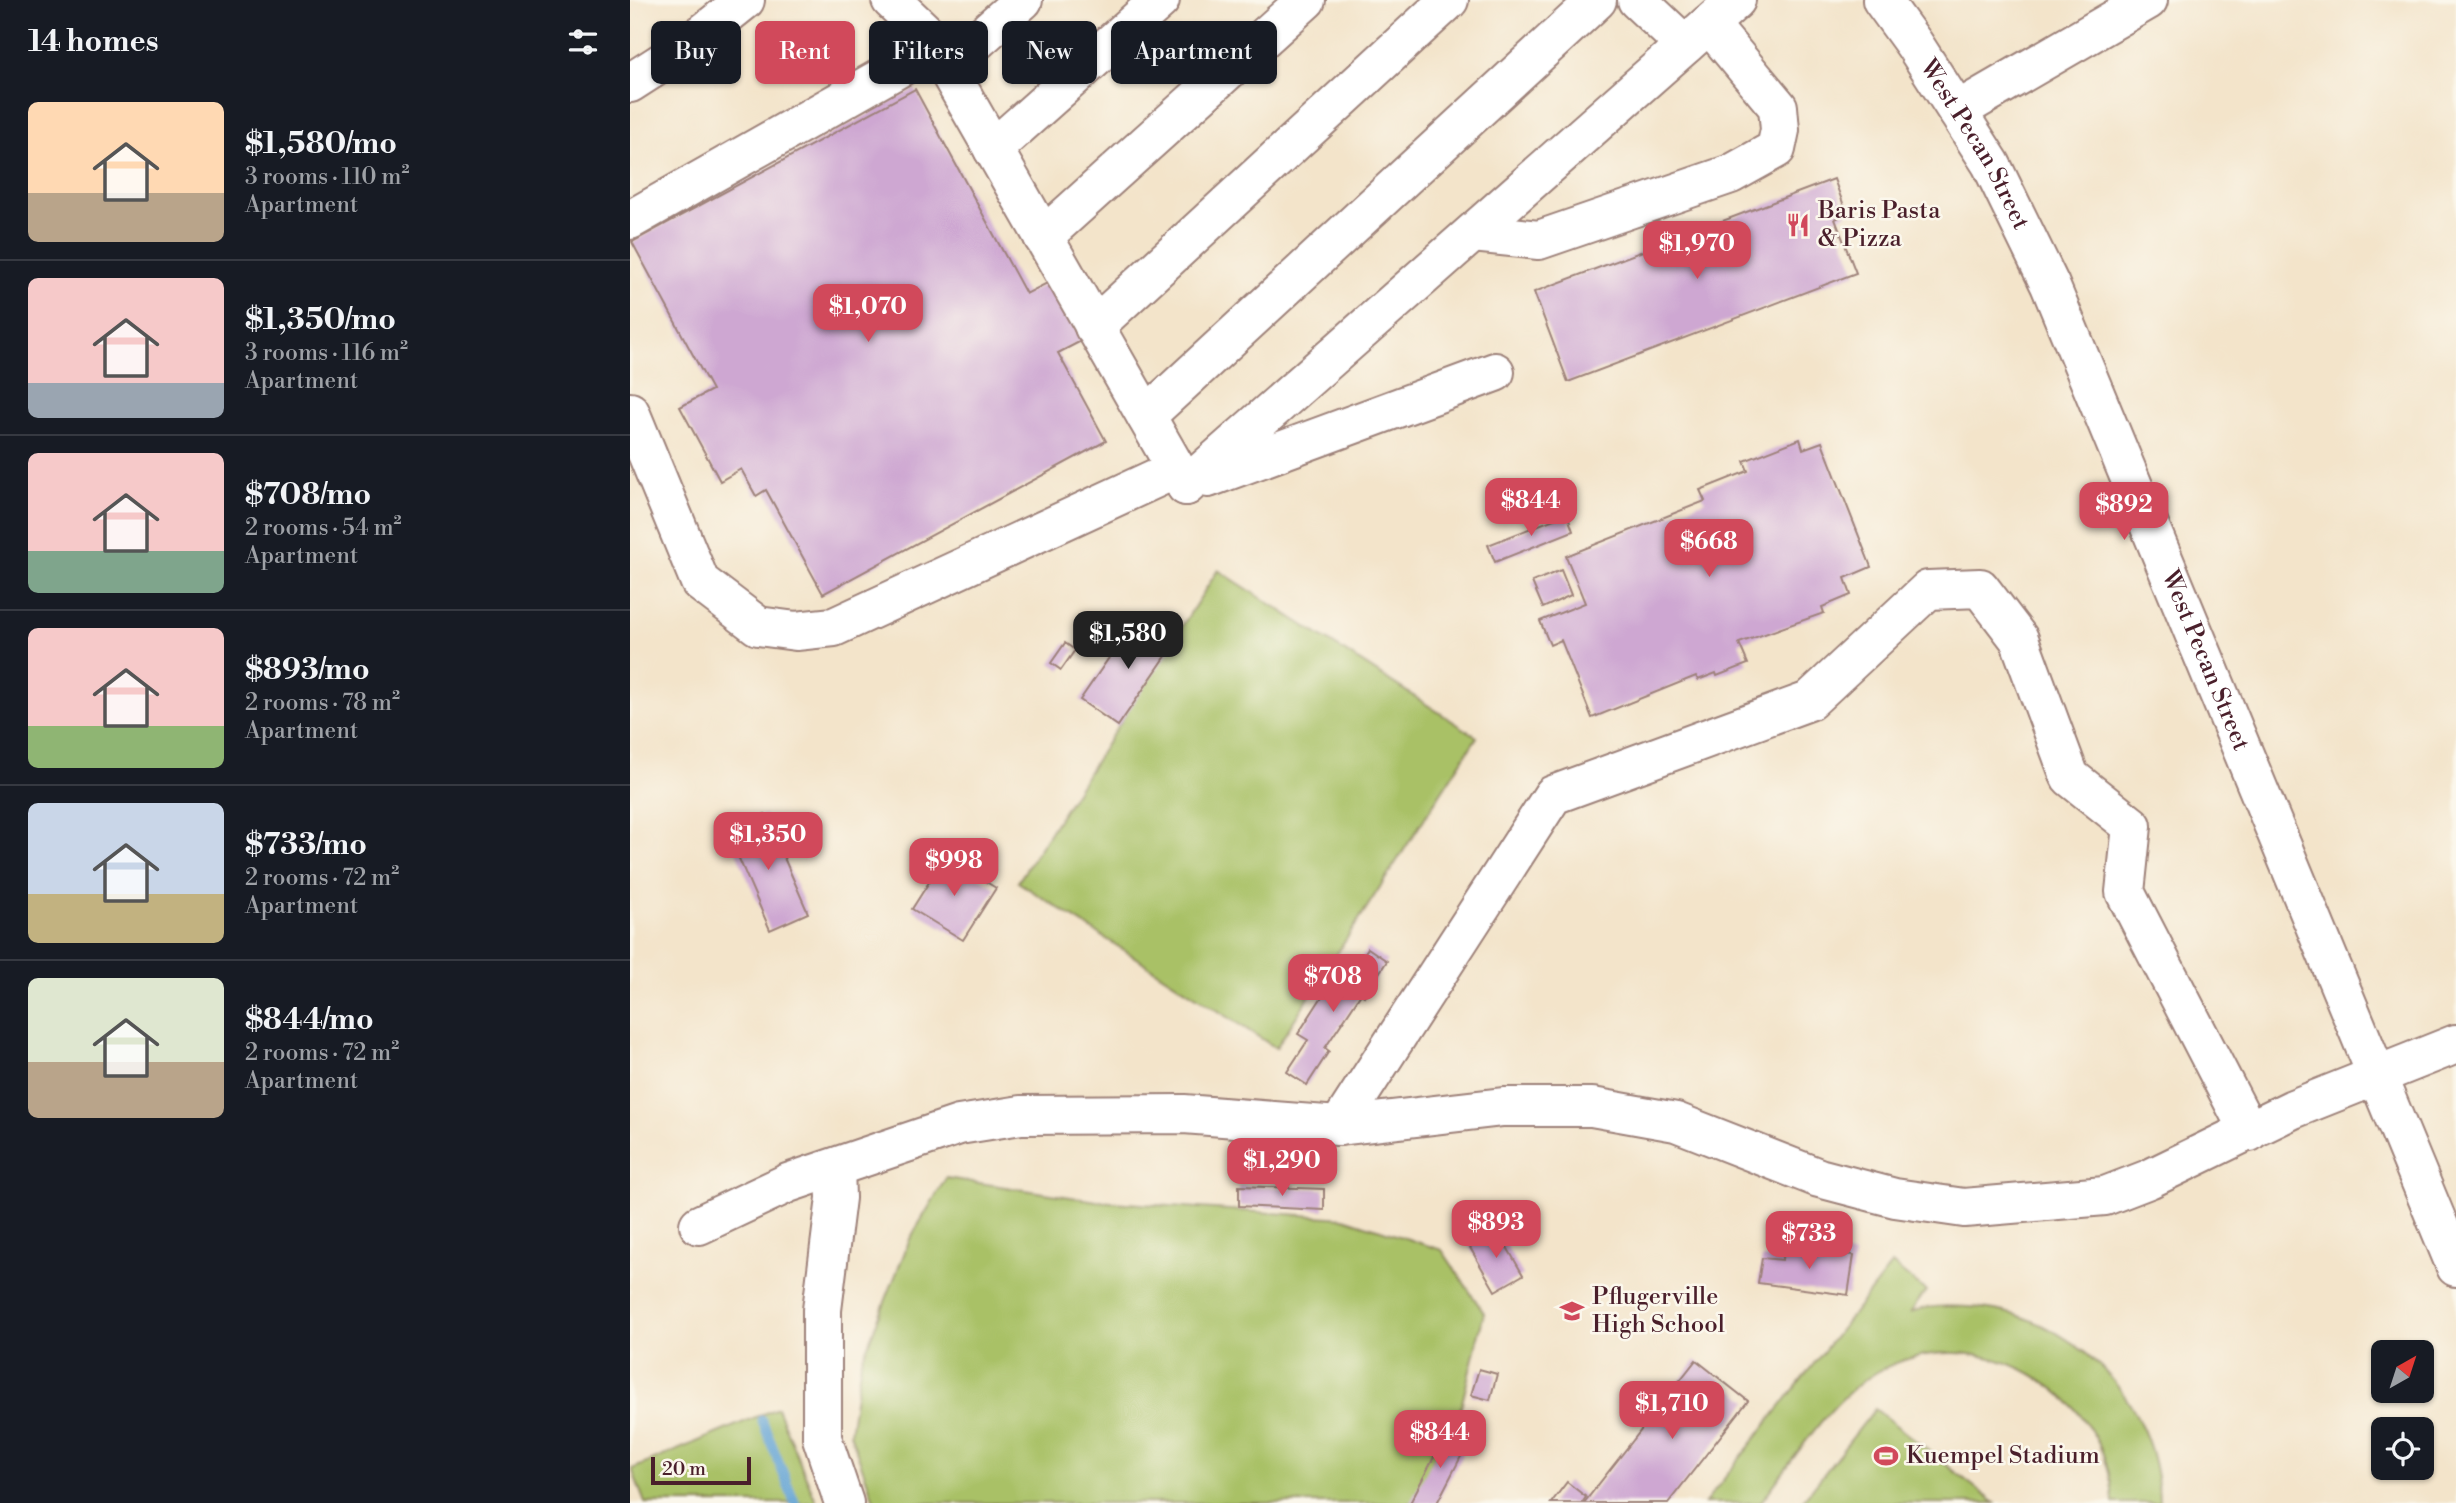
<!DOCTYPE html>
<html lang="en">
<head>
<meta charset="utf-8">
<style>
	:root { --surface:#171b24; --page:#20242c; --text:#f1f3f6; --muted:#9ea1a6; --line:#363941; --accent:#d1495b }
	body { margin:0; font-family:"Libre Bodoni",serif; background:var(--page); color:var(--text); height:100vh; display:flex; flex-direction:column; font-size:26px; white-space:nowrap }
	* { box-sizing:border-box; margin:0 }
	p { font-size:23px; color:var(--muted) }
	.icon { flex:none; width:38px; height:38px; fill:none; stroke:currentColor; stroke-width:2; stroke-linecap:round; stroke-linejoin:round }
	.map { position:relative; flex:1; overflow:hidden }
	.panel { display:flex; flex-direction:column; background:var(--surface); width:630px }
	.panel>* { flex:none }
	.guide { position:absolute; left:21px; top:21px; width:665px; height:63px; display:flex; gap:14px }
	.needle { width:46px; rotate:39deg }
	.fabs { position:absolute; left:1741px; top:1340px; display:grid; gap:14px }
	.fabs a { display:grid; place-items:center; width:63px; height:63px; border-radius:10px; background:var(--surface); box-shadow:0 2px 5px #0004; font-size:35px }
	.scale { position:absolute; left:21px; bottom:18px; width:100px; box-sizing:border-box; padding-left:7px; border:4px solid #4a1f2b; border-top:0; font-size:19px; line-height:24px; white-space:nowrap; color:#4a1f2b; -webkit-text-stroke:5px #fbf7ec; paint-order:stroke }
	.price { position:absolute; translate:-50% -60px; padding:0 16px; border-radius:14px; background:var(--accent); color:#fff; font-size:23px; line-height:46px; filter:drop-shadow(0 2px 4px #0008) }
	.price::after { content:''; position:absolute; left:50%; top:42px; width:21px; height:16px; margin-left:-10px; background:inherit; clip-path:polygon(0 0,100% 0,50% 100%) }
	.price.selected { background:#222; color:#fff }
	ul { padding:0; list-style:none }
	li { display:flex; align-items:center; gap:21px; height:175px; padding:0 28px }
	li+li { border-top:2px solid var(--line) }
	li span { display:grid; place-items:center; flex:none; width:196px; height:140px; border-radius:10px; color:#555 }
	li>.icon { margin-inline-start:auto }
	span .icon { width:84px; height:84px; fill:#fffc; stroke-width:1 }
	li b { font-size:30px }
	h2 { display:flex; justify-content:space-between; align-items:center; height:84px; padding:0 28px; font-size:30px }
	.tag { padding:0 24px; border-radius:10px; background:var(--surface); box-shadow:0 2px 5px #0004; font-size:24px; line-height:63px }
	.tag.selected { background:var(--accent); color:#fff }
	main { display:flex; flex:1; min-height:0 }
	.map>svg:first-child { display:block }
	.green { fill:#a9c166; stroke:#7a7048; stroke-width:2 }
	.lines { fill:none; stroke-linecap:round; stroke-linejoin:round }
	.stream { stroke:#5fa1d3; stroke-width:10 }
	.building { fill:#cea7d2 }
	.minor-casing { stroke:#9e827a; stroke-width:42 }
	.major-casing { stroke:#9e827a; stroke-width:42 }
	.minor { stroke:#fff; stroke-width:38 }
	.major { stroke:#fff; stroke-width:38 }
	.labels { text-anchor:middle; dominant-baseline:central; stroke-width:5; stroke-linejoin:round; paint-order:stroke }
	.street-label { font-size:24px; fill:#4a1f2b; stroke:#fbf7ec }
	.poi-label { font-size:24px; fill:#4a1f2b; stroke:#fbf7ec; text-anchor:start }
</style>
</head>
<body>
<main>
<section class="panel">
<h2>14 homes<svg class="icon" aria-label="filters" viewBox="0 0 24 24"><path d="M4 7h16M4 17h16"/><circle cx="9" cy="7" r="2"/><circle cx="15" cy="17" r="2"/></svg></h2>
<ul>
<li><span style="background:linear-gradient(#ffd9b3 65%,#b9a48a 0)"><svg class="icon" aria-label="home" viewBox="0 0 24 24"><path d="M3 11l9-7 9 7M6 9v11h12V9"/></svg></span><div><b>$1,580/mo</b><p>3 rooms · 110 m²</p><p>Apartment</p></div></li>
<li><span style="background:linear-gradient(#f6c9c9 75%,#9aa5b1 0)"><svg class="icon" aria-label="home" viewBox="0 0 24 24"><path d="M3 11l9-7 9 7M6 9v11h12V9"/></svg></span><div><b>$1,350/mo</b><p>3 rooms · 116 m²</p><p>Apartment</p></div></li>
<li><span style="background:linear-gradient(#f6c9c9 70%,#7fa58c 0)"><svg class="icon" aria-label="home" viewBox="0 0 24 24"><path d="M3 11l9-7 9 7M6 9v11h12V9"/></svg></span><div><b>$708/mo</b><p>2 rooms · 54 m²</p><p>Apartment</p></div></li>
<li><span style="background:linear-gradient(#f6c9c9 70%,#8fb573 0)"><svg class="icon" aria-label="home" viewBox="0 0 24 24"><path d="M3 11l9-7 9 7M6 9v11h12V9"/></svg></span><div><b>$893/mo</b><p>2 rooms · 78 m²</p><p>Apartment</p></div></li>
<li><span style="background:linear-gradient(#c9d6e8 65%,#c2b280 0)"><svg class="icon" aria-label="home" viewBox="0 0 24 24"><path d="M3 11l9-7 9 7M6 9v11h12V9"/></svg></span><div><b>$733/mo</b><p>2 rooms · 72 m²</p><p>Apartment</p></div></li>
<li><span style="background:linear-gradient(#dfe7d0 60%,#b9a48a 0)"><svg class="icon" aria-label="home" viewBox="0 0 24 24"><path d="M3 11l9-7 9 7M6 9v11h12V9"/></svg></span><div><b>$844/mo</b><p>2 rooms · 72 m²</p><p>Apartment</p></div></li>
</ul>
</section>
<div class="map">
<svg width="1826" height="1503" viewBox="0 0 1826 1503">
	<rect width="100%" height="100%" fill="#fbf7ec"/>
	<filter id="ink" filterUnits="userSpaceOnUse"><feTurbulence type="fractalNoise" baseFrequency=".0143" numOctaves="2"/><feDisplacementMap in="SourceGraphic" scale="14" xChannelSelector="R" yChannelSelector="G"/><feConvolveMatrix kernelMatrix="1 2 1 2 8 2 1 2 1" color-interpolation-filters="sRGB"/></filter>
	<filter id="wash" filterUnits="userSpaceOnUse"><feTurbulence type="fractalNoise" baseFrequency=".00686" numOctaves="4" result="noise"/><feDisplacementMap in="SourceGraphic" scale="28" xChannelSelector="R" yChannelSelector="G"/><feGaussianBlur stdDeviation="1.57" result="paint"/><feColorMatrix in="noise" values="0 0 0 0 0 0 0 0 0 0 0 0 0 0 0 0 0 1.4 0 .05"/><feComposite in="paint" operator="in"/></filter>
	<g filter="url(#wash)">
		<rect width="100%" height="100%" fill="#f3e4ca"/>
		<!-- green -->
		<g class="green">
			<polygon points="588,570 847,737 646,1048 388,882"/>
			<polygon points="316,1178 467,1201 714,1218 812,1250 854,1313 823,1440 788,1503 245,1503 220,1433 231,1362 280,1239"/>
			<path d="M1262,1264l34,27 -16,22c15,-8 40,-7 58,-6 103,4 190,93 191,196h-46c-4,-115 -137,-186 -236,-131 -49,28 -82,87 -117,131h-55z"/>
			<polygon points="147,1408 187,1503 15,1503 2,1469"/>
			<polygon points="1245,1409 1365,1503 1171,1503"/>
		</g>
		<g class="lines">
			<!-- stream -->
			<polyline class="stream" points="132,1420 165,1503"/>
		</g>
		<g id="blocks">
			<!-- building -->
			<g class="building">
				<polygon points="285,89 396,294 425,279 457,338 428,353 476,441 193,594 136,490 126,496 111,469 90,481 50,407 82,390 2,242"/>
				<polygon points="1204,179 1217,214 1205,219 1226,273 938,382 904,292"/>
				<polygon points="1170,439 1173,449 1192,442 1241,567 1215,578 1221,595 1192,607 1194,613 1109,643 1118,664 1087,676 1086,673 1068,680 1066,676 962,718 931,640 920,645 910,621 955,603 936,556 1075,501 1070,490 1118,471 1114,461"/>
				<polygon points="937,514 943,531 865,562 858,545"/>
				<polygon points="931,570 941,595 913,608 902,582"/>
				<polygon points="507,617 545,643 488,726 450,700"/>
				<polygon points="435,643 445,650 431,670 421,663"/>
				<polygon points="135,814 178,913 140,930 97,831"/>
				<polygon points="315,857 366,888 333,940 282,909"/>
				<polygon points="738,948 757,961 734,996 731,994 695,1048 699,1051 677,1085 657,1072 678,1040 668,1034 706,975 716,981"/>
				<polygon points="609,1186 694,1189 694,1210 609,1206"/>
				<polygon points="866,1228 893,1275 865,1291 838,1244"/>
				<polygon points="1153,1246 1224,1255 1218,1295 1128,1283 1132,1258 1152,1260"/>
				<polygon points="1066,1360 1118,1401 1038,1503 954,1503"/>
				<polygon points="849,1369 867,1374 860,1400 841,1395"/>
				<polygon points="817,1432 838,1443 807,1503 780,1503"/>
				<polygon points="937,1482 956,1497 952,1503 921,1503"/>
			</g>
		</g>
	</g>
	<g filter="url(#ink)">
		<use href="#blocks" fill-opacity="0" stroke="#9e827a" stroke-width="2"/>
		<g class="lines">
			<!-- minor casing -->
			<g class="minor-casing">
				<g id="minor">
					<polyline points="261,0 298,35 556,486"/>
					<polyline points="1007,0 1055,45"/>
					<polyline points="316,68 393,0"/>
					<polyline points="1327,111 1518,0"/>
					<polyline points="363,149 530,0"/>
					<polyline points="0,220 304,48"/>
					<polyline points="843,233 909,240 1101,174 1146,149 1150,130 1148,107 1079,24"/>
					<polyline points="413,237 676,0"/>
					<polyline points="464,327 819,0"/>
					<polyline points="0,412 70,582 128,626 166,631 204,627 546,469"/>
					<polyline points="516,416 967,0"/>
					<polyline points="578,478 865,372"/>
					<polyline points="556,486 1106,0"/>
					<polyline points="709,1126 923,795 1179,701 1298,590 1350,588 1389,639 1440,777 1502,826 1495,892 1619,1132"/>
					<polyline points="205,1168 206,1198 192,1310 192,1438 214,1503"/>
					<polyline points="69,1225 158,1183 329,1125 391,1115 554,1114 709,1126 873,1107 962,1107 1046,1122 1189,1178 1265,1198 1334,1208 1475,1196 1519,1179 1663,1109 1826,1044"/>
				</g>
			</g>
			<!-- major casing -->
			<g class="major-casing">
				<g id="major">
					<path id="s1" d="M1252,0l32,44 77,120 59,121 406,982"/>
					<polyline points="0,83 56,47 115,0"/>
				</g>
			</g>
			<!-- minor -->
			<use href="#minor" class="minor"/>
			<!-- major -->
			<use href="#major" class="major"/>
		</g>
	</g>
	<!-- icons -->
	<defs>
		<g id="restaurant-bare" transform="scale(1.89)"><path d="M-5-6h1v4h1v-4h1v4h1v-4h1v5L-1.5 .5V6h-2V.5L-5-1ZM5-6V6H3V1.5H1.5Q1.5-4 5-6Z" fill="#d1495b" stroke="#fbf7ec" stroke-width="2.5" paint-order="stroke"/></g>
		<g id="school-bare" transform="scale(1.89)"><path d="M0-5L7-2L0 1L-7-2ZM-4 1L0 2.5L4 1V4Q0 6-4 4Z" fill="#d1495b" stroke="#fbf7ec" stroke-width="2.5" paint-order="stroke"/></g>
		<g id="stadium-bare" transform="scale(1.89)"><path d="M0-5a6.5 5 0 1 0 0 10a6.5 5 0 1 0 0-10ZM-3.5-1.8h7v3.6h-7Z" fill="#d1495b" stroke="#fbf7ec" stroke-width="2.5" paint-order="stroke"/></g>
	</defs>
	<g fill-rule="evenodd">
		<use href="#restaurant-bare" x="1168" y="225"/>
		<use href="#school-bare" x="942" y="1311"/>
		<use href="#stadium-bare" x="1256" y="1456"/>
	</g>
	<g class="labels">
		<!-- street labels -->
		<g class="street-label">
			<text stroke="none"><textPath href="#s1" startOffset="172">West Pecan Street</textPath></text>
			<text stroke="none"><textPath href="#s1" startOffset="738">West Pecan Street</textPath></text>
		</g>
		<!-- poi labels -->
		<g class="poi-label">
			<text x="1188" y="211">Baris Pasta<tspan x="1188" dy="28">&amp; Pizza</tspan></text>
			<text x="962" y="1297">Pflugerville<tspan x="962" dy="28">High School</tspan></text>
			<text x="1276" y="1456">Kuempel Stadium</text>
		</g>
	</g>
</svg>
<div class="fabs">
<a><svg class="needle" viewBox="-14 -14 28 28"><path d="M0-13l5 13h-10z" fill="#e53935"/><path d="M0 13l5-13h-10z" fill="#9ea1a6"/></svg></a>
<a><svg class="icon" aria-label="locate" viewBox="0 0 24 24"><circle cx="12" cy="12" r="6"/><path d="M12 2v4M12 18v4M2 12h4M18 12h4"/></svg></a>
</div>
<div class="scale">20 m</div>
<b class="price" style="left:1067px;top:281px">$1,970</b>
<b class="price" style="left:238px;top:344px">$1,070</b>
<b class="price" style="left:901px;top:538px">$844</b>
<b class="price" style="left:1494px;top:542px">$892</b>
<b class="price" style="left:1079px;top:579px">$668</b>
<b class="price selected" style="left:498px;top:671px">$1,580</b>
<b class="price" style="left:138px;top:872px">$1,350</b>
<b class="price" style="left:324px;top:898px">$998</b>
<b class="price" style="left:703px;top:1014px">$708</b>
<b class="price" style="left:652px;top:1198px">$1,290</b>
<b class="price" style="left:866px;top:1260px">$893</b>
<b class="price" style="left:1179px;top:1271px">$733</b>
<b class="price" style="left:1042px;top:1441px">$1,710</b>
<b class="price" style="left:810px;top:1470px">$844</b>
<div class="guide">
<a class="tag">Buy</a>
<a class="tag selected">Rent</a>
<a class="tag">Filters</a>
<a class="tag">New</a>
<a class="tag">Apartment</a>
</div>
</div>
</main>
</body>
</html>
